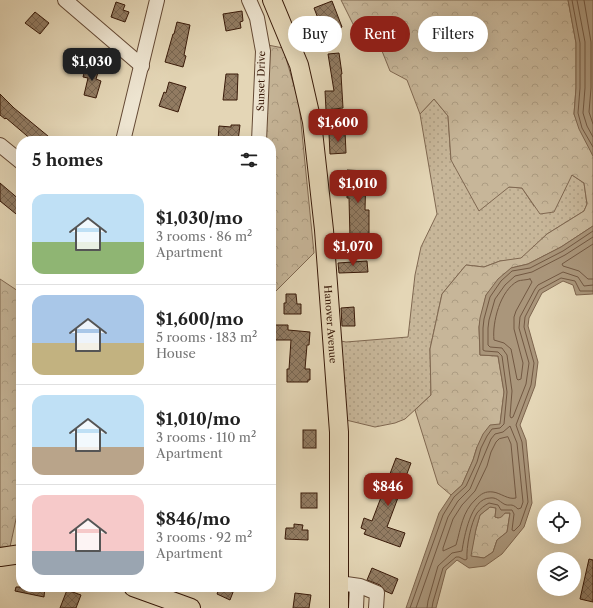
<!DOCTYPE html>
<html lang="en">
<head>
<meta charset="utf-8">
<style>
	:root { --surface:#fff; --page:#f6f6f6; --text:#222; --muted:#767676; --line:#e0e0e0; --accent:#8f2418 }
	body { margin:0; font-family:"Libre Caslon Text",serif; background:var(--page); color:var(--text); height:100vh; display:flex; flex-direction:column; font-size:15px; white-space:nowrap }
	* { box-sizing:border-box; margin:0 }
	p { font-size:13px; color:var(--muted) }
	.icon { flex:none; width:22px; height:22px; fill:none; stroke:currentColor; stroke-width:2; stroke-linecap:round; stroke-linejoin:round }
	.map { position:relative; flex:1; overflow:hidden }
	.side { position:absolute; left:16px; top:136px; width:260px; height:456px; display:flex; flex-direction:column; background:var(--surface); border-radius:16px; box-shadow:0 4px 16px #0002 }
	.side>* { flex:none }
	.guide { position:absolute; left:288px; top:16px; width:245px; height:36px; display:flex; gap:8px }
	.controls { position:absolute; left:537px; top:500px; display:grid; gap:8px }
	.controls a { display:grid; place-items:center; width:44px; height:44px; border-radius:50%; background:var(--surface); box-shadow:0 4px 16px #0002; font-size:20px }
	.price { position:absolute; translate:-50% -34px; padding:0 9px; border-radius:8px; background:var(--accent); color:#fff; font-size:13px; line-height:26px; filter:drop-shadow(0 1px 2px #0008) }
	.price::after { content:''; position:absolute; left:50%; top:24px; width:12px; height:9px; margin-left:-6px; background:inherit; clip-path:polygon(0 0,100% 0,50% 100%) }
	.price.on { background:#222; color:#fff }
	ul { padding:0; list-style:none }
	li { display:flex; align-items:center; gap:12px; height:100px; padding:0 16px }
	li+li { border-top:1px solid var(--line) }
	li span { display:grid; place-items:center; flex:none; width:112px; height:80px; border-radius:12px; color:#555 }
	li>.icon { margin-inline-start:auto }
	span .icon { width:48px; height:48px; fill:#fffc; stroke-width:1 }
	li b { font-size:17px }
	h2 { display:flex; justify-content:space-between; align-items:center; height:48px; padding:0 16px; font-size:17px }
	.chip { padding:0 14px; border-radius:18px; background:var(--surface); box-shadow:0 4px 16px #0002; font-size:14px; line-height:36px }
	.chip.on { background:var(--accent); color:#fff }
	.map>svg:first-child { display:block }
	.grass { fill:url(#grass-dots); stroke:#806851 }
	.forest { fill:url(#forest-crowns); stroke:#806851 }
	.water { fill:#aa967b; stroke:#7d644d; fill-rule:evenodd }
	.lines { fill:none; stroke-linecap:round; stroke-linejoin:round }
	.shore { stroke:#725842; stroke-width:1 }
	.building { fill:url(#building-cross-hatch); stroke:#391a09 }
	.minor-casing { stroke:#644934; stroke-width:16 }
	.major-casing { stroke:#391a09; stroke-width:20 }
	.minor { stroke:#ede4d0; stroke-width:14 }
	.major { stroke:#e4d6b6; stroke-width:18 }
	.labels { text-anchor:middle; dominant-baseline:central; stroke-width:3; stroke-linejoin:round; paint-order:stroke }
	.street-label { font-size:10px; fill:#391a09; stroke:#ede4d0 }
</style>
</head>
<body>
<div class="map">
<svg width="593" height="608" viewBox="0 0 593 608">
	<defs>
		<pattern id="grass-dots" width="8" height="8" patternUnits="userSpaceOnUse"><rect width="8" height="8" fill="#c7b699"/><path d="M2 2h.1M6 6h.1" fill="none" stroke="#ac9c82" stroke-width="1.8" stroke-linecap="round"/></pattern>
		<pattern id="forest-crowns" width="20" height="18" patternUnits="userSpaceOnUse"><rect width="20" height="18" fill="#c7b699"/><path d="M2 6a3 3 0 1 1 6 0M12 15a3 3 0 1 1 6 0" fill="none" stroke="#ac9c82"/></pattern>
		<pattern id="building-cross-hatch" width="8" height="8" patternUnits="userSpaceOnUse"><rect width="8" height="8" fill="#927c63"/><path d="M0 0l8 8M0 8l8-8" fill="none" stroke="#786550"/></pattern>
	</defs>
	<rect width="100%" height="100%" fill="#e4d6b6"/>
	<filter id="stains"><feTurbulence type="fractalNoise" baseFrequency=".005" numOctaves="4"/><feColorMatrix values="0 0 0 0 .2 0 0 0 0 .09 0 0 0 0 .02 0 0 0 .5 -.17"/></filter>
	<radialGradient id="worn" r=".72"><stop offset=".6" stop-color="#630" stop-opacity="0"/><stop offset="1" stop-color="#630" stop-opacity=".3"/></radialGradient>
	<!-- grass -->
	<polygon class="grass" points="434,99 448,116 451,160 509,187 522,188 534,206 572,175 584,183 587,204 584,211 547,234 521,259 500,261 484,267 466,265 442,294 430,349 431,395 405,419 395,423 375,427 346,420 341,341 346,342 408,337 415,275 421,247 437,214 420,114"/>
	<!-- forest -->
	<g class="forest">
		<polygon points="341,0 568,0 576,43 576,88 574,114 593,156 593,226 561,247 528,264 511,268 486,295 479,327 480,355 498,356 504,392 500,424 477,447 473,460 462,485 451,495 438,484 415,410 431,395 430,349 442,294 466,265 484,267 500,261 521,258 547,234 584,211 587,204 584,183 572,175 554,212 540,214 522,188 509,187 479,211 451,160 448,116 434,99 420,114 407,80 390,71 378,41 354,26"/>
		<polygon points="268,45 283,48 299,103 314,253 275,292 271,289 271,141 261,141"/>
		<polygon points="0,279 21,293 21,496 10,547 0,547"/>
		<path d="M490,507l6,1 -1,9c5,2 7,-1 10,-4h5l-3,19 -10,8 -4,12 -9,6 -14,-2 6,-27 4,-14z"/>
	</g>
	<!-- water -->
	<g class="water">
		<polygon points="568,0 593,0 593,156 579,129 574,114 576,88 576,43"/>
		<path d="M593,226v68l-17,1 -3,-10 -10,-4 -21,12 -13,25 -1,8 10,36 -3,24 -15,39 6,15 6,63 -8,24 -22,27 -17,12 -16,2 -12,-8 -11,10 -10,38h-30l33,-95 12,-18 11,-10 11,-25 4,-13 6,-13 7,-9 10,-1 4,-32 -6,-36 -18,-1 -1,-28 1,-9 6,-23 12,-16 13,-11 17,-4 33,-17zM490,507l6,1 -1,9c5,2 7,0 10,-4h5l-3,19 -10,8 -4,12 -9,6 -13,-2 5,-27 4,-14z"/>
	</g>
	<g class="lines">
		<!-- shore -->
		<g class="shore">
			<polyline points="572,0 580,43 580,88 578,113 582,128 593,147"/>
			<polyline points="577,0 585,42 585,88 583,113 587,126 593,137"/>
			<polyline points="584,0 591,42 591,88 589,112 593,124"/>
			<polyline points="593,237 565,255 532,272 515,276 505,285 495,299 489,320 488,328 488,345 490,347 502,348 507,355 512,391 510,416 511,418 513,417 526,384 529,363 519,328 520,317 535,289 538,285 563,272 578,277 584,286 593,285"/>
			<polyline points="593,244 562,264 563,266 579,271 588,279 593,279"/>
			<path d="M530,279l2,3 -16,29 -2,6v12l9,34 -2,16 -3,1 -1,-1 -6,-30 -7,-6 -10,-3c-2,-17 6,-50 24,-59 3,-1 8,-1 12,-2z"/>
			<path d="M508,437l3,7 5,54c-8,2 -15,-5 -23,-6 -8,-1 -12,2 -17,7 -14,13 -15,29 -20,46l-13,6v-3l10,-29 9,-14 13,-14 12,-25 4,-14 5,-10 3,-3z"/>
			<polyline points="410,608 443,515 454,497 466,486 477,462 481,448 487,436 492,429 500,428 504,424 507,392 502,356 498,352 485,351 483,350 483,328 484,319 490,297 501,281 512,271 530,268 563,251 593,231"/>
			<path d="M416,608l32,-91 10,-16 12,-12 21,-50 4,-5 8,-2 7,-6 7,17 6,59 -2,6 -3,1c-7,-7 -8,-2 -14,-5 -5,-3 -8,-7 -14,-6 -19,0 -26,39 -28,53l-10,2 -14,13 -10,35 -1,7"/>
			<path d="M432,608l1,-6 10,-34 13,-11h3l6,3 2,-1c-1,-11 4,-37 10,-46 3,-4 8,-8 12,-10l9,2 3,5h11l2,4 -2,16 2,1 6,-6 8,-23 -6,-60 -6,-17 15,-40 3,-22 -10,-36 1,-10 14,-27 22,-12 14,3 5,10h13"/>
		</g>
	</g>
	<!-- building -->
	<g class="building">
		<polygon points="332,1 342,27 324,34 314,8"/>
		<polygon points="116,2 125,5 123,10 129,12 125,22 111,17"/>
		<polygon points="242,11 243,21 240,22 241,28 226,31 223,14"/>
		<polygon points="35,12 49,23 40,34 25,23"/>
		<polygon points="177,22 190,25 184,55 186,56 183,67 165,62 173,34 174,34"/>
		<polygon points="339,53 342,74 341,74 343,108 326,110 325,91 334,91 328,54"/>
		<polygon points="86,66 99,69 96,79 101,81 96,98 84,95 88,78 83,77"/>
		<polygon points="226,74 238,74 237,100 223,100"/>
		<polygon points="169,82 186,87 178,112 159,106 164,92 166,93"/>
		<polygon points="0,94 14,108 54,141 33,141 6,118 5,119 0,115"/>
		<polygon points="231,125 240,125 238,141 218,141 219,126 231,127"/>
		<polygon points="336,131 345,131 346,153 330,154 329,134 336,134"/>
		<polygon points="347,170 366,171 365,210 369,210 369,237 350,238 349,198 347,198"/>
		<polygon points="0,183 21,201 21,218 0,201"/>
		<polygon points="367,261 368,272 339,273 338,263"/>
		<polygon points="286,294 296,294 297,304 301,304 301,314 284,314 284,303 286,303"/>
		<polygon points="354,307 355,326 342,326 341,308"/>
		<polygon points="273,325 288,325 288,330 310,332 309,345 307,345 305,369 310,369 310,380 308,380 308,382 287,382 287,369 289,369 291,340 273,340"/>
		<rect x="303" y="430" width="13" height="18"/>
		<polygon points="396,458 411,463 387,527 405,533 400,547 364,534 366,530 361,528 364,518 372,521"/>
		<rect x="301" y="493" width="16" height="15"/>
		<polygon points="294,524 303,525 302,530 308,530 308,540 285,539 286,528 294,528"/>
		<polygon points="589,559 593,560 593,602 580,599"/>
		<polygon points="372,568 398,579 392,594 385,591 380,585 367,580"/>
		<polygon points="16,587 45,587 44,597 15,591"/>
		<polygon points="220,587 235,587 230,600 217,594"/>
		<polygon points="67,590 81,595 76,608 60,608"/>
		<polygon points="295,593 311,595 309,608 293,608"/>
	</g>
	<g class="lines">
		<!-- minor casing -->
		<g class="minor-casing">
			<g id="minor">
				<polyline points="65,0 142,66"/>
				<polyline points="249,0 257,18 263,51 259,141"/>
				<polyline points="123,141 157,0"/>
				<polyline points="0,145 21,162"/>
				<polyline points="339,583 360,586 377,593 376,608"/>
				<polyline points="356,608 357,586"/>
			</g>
		</g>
		<!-- major casing -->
		<g class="major-casing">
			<g id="major">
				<path id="s1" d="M272,0l27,65 13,57 12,108 15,202v176"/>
				<polyline points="0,557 21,554"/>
				<polyline points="133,587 191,608"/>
			</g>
		</g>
		<!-- minor -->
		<use href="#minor" class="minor"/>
		<!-- major -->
		<use href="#major" class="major"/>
	</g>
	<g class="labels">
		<!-- street labels -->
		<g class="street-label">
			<text transform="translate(261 81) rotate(-89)">Sunset Drive</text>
			<text stroke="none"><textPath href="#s1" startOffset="332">Hanover Avenue</textPath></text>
		</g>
	</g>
	<rect width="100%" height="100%" filter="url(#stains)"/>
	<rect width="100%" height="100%" fill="url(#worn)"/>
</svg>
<div class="controls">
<a><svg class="icon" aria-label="locate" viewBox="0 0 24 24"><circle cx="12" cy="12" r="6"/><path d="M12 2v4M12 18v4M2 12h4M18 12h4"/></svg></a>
<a><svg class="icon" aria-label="layers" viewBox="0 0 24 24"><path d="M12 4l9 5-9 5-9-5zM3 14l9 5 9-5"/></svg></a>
</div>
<b class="price on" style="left:92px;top:82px">$1,030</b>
<b class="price" style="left:338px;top:143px">$1,600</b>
<b class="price" style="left:358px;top:204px">$1,010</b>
<b class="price" style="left:353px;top:267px">$1,070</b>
<b class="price" style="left:388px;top:507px">$846</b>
<div class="guide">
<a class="chip">Buy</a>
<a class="chip on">Rent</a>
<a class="chip">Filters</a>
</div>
<section class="side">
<h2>5 homes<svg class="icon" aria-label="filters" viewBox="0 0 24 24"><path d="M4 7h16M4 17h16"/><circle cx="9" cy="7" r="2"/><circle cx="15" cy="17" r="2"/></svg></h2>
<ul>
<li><span style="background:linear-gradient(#bfe0f5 60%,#8fb573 0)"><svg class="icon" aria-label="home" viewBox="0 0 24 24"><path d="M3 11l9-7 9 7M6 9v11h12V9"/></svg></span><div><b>$1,030/mo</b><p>3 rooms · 86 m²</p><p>Apartment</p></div></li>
<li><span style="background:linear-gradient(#a9c7e8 60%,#c2b280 0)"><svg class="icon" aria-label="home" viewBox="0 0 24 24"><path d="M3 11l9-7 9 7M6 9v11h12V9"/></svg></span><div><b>$1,600/mo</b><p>5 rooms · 183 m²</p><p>House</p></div></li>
<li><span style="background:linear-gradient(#bfe0f5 65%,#b9a48a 0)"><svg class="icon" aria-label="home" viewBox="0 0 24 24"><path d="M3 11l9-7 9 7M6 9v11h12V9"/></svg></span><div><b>$1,010/mo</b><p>3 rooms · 110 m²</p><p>Apartment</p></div></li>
<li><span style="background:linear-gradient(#f6c9c9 70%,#9aa5b1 0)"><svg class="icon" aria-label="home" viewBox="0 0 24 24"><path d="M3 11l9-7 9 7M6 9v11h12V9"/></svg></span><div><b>$846/mo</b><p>3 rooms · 92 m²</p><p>Apartment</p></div></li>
</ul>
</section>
</div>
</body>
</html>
